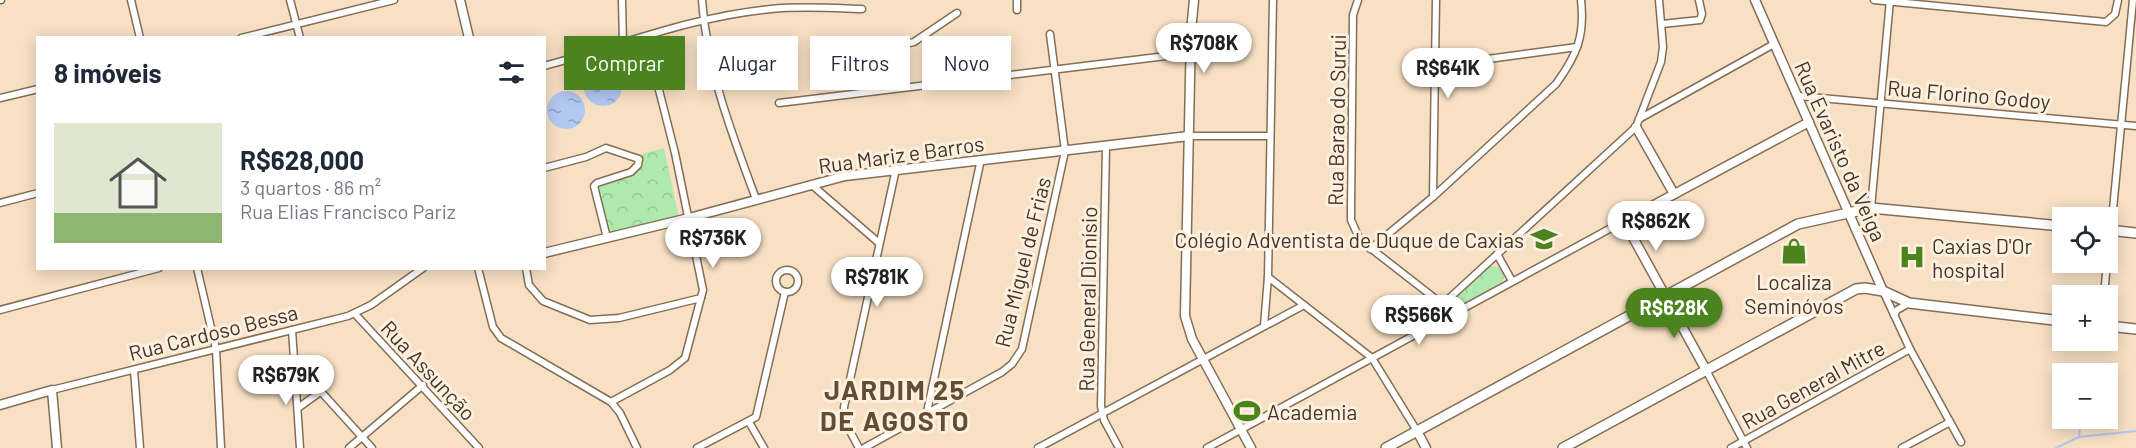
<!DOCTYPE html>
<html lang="pt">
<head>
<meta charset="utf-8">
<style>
	:root { --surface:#fff; --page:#f2f2f3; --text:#1f2937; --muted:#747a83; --accent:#4b841f }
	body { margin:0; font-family:Barlow,sans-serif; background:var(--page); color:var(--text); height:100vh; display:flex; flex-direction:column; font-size:22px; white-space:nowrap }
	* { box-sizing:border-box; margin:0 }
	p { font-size:20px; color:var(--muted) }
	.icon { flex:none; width:33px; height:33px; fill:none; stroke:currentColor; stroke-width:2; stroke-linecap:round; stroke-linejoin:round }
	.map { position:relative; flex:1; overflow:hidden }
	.sheet { position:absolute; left:36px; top:36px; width:510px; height:234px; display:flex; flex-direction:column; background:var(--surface); border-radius:0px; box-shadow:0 3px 15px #0003 }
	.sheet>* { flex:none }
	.hud { position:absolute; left:564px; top:36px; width:570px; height:54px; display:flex; gap:12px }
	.tools { position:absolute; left:2052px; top:207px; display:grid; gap:12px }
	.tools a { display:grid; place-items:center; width:66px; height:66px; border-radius:0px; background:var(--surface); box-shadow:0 3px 15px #0003; font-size:30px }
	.price { position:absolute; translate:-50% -51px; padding:0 14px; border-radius:21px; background:#fff; color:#222; font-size:20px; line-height:39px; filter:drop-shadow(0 2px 3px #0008) }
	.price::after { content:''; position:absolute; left:50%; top:36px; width:18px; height:14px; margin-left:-9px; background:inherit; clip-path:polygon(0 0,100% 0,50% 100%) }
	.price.on { background:var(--accent); color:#fff }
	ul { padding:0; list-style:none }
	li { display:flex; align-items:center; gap:18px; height:150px; padding:0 18px }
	li span { display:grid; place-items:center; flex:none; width:168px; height:120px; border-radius:0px; color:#555 }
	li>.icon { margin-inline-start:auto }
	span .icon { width:72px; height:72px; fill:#fffc; stroke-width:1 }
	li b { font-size:26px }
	h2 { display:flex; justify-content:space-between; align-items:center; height:72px; padding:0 18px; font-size:26px }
	.tag { padding:0 21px; border-radius:0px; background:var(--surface); box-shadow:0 3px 15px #0003; font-size:21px; line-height:54px }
	.tag.on { background:var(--accent); color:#fff }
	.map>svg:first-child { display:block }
	.park { fill:url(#park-crowns) }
	.water { fill:url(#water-ripples) }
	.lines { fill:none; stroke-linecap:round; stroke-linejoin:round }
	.stream { stroke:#b2c7f2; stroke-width:2 }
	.street-casing { stroke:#836e54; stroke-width:9 }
	.secondary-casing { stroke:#836e54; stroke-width:11 }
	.primary-casing { stroke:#836e54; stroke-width:12 }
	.street { stroke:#fff; stroke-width:6 }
	.secondary { stroke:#fff; stroke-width:8 }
	.primary { stroke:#fff; stroke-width:9 }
	.labels { text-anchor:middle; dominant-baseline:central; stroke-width:6; stroke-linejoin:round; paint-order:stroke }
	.street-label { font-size:21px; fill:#40362b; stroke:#feefde }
	.poi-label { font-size:21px; fill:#40362b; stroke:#feefde; text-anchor:start }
	.district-label { font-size:27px; font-weight:bold; letter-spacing:1.5px; fill:#614d34; stroke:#feefde }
</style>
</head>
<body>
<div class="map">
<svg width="2136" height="448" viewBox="0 0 2136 448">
	<defs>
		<pattern id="park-crowns" width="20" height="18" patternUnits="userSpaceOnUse" patternTransform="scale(1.5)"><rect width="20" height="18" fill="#b0e9ae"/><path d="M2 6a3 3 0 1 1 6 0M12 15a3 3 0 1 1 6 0" fill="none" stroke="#98c896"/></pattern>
		<pattern id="water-ripples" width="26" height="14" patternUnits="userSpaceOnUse" patternTransform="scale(1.5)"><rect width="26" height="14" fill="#b2c7f2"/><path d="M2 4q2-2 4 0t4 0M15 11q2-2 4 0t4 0" fill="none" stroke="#92a2c4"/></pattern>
	</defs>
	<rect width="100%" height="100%" fill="#f8e0c4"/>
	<!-- park -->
	<g class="park">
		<polygon points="664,148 679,218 610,235 596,186 623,178 641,167 642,154"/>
		<polygon points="1489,266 1496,266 1502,270 1504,277 1502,282 1458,307 1452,306 1451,301"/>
	</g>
	<!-- water -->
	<g class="water">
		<circle cx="603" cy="87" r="19"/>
		<circle cx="566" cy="110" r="19"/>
	</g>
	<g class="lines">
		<!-- stream -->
		<g class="stream">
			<polyline points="2079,437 2081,418"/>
			<polyline points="2056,448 2079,437 2136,431"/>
		</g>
		<!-- street casing -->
		<g class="street-casing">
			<g id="street">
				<polyline points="0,0 1,0"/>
				<polyline points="131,0 140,38"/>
				<polyline points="290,0 300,38"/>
				<polyline points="622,0 623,45"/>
				<path d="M702,0c5,70 30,134 54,199"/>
				<polyline points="1017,0 1017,10"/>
				<polyline points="1358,0 1353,15 1351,208 1351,220 1360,240 1455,314"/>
				<polyline points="1874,0 2106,22 2115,14 2118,0"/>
				<polyline points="1662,24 1700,20 1702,14 1699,0"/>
				<polyline points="241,38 394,0"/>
				<polyline points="837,61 914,42 957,13"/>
				<path d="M544,66c75,-20 150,-50 227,-57 30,-3 61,-1 91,0"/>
				<polyline points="1436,66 1577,47"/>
				<polyline points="1798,96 2136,126"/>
				<polyline points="0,98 38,89"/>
				<polyline points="779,103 1191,53"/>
				<polyline points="1639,119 1774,44"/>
				<polyline points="1189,136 1270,136"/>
				<polyline points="1106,146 1101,406 1104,420 1119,448"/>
				<polyline points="544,168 586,157 606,148 639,159 638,165 631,172 597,183 594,186 607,238"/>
				<polyline points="812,185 879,243"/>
				<polyline points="1433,197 1436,0"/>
				<polyline points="0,203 38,193"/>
				<polyline points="1871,208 1890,0"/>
				<path d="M1370,249l63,-52 123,-113c21,-29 29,-48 25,-84"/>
				<polyline points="1497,254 1512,281"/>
				<polyline points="2108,262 2133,0"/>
				<polyline points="197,268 216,349 221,448"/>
				<polyline points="478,268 493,327 501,338 611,402 620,413 637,448"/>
				<polyline points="526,268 529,285 543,301 590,320 619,318 701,298"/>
				<circle cx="787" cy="281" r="11"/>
				<polyline points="1268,277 1372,358 1417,431"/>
				<polyline points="1883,291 1910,349 1961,442"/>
				<polyline points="2104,296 2107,262"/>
				<polyline points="1443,304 1636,127 1661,62 1663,47 1659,0"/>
				<polyline points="0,310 159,268"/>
				<polyline points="355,314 479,448"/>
				<polyline points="1894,315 1897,310 1909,303"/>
				<polyline points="1264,326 1268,277 1273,0"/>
				<polyline points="292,330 300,448"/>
				<polyline points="296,364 372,448"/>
				<polyline points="134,370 140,448"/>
				<polyline points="1706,370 1747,448"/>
				<polyline points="52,390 348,316 371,305 423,268"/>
				<polyline points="611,402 670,370 685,358 703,290 675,153 658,86"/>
				<polyline points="298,408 320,392"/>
				<polyline points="927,412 981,159"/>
				<polyline points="749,422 764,448"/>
				<polyline points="349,448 423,385"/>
				<polyline points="697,448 756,417 785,292"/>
				<polyline points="859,448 844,420 844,407 896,169"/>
				<polyline points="864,448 1002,372 1012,364 1022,349 1065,151 1050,34"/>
				<polyline points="1038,448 1304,305"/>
				<polyline points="1207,448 1624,221"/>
				<polyline points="1731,448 1910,349"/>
				<polyline points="1902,448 1950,422"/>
			</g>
		</g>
		<!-- secondary casing -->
		<g class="secondary-casing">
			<g id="secondary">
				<polyline points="460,0 469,38"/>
				<polyline points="1194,0 1191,31 1185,316 1192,339 1251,448"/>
				<polyline points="1755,0 1883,291"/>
				<polyline points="1636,127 1674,194"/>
				<polyline points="544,253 689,218 845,176 1189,136"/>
				<polyline points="1706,370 1624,221 1809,122"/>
				<polyline points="0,405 52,390 57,448"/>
				<polyline points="1417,431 1426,448"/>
			</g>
		</g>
		<!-- primary casing -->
		<g class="primary-casing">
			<g id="primary">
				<polyline points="2108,230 2136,233"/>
				<polyline points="2108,326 2136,329"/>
				<polyline points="1386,448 1798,224 1871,208 2062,226"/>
				<polyline points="1563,448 1856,289 1865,288 1883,291 1909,303 2062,321"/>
			</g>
		</g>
		<!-- street -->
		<use href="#street" class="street"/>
		<!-- secondary -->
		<use href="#secondary" class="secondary"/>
		<!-- primary -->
		<use href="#primary" class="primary"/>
	</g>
	<!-- icons -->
	<defs>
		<g id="school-bare" transform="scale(2.07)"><path d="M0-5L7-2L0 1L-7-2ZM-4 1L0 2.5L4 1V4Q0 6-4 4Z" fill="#4b841f" stroke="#feefde" stroke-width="2.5" paint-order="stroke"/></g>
		<g id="shop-bare" transform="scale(2.07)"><path d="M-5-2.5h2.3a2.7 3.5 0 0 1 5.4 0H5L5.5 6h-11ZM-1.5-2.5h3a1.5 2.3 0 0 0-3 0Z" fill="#4b841f" stroke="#feefde" stroke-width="2.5" paint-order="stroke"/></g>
		<g id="hospital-bare" transform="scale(2.07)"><path d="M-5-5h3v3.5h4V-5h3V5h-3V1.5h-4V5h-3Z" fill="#4b841f" stroke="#feefde" stroke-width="2.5" paint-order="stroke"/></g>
		<g id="stadium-bare" transform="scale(2.07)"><path d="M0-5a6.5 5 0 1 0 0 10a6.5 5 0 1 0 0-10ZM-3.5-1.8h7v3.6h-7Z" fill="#4b841f" stroke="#feefde" stroke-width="2.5" paint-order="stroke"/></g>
	</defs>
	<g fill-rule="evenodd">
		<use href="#school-bare" x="1544" y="239"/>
		<use href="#shop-bare" x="1794" y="251"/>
		<use href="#hospital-bare" x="1912" y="257"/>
		<use href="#stadium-bare" x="1247" y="411"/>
	</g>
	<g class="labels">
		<!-- street labels -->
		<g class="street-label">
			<text transform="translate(1969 94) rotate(5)">Rua Florino Godoy</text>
			<text transform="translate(1336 120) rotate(-89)">Rua Barao do Surui</text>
			<text transform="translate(1841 151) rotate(66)">Rua Evaristo da Veiga</text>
			<text transform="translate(901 154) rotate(-8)">Rua Mariz e Barros</text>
			<text transform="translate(1022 262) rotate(-76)">Rua Miguel de Frias</text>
			<text transform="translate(1087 299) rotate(-89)">Rua General Dionísio</text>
			<text transform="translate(213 332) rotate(-14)">Rua Cardoso Bessa</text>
			<text transform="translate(429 370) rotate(47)">Rua Assunção</text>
			<text transform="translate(1813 384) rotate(-29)">Rua General Mitre</text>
		</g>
		<!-- poi labels -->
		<g class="poi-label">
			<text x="1524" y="239" text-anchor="end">Colégio Adventista de Duque de Caxias</text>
			<text x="1932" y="245">Caxias D'Or<tspan x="1932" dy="24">hospital</tspan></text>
			<text x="1794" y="281" text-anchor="middle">Localiza<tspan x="1794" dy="24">Seminóvos</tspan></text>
			<text x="1267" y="411">Academia</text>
		</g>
		<!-- district labels -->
		<g class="district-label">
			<text x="895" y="389">JARDIM 25<tspan x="895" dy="31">DE AGOSTO</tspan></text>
		</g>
	</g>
</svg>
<div class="tools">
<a><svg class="icon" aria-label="locate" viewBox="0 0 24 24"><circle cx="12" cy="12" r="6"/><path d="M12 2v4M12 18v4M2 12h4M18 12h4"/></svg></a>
<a>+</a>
<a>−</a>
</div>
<b class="price" style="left:1204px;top:74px">R$708K</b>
<b class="price" style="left:1448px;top:99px">R$641K</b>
<b class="price" style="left:1656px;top:252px">R$862K</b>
<b class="price" style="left:713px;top:269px">R$736K</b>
<b class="price" style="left:877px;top:308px">R$781K</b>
<b class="price on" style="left:1674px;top:339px">R$628K</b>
<b class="price" style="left:1419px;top:346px">R$566K</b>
<b class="price" style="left:286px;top:406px">R$679K</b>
<div class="hud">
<a class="tag on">Comprar</a>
<a class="tag">Alugar</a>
<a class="tag">Filtros</a>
<a class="tag">Novo</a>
</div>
<section class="sheet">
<h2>8 imóveis<svg class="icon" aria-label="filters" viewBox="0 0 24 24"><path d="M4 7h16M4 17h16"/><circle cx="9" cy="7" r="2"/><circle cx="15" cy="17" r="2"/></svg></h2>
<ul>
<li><span style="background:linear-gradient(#dfe7d0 75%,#8fb573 0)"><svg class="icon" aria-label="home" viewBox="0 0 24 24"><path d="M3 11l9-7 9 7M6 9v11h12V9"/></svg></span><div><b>R$628,000</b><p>3 quartos · 86 m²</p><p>Rua Elias Francisco Pariz</p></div></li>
</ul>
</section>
</div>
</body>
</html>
